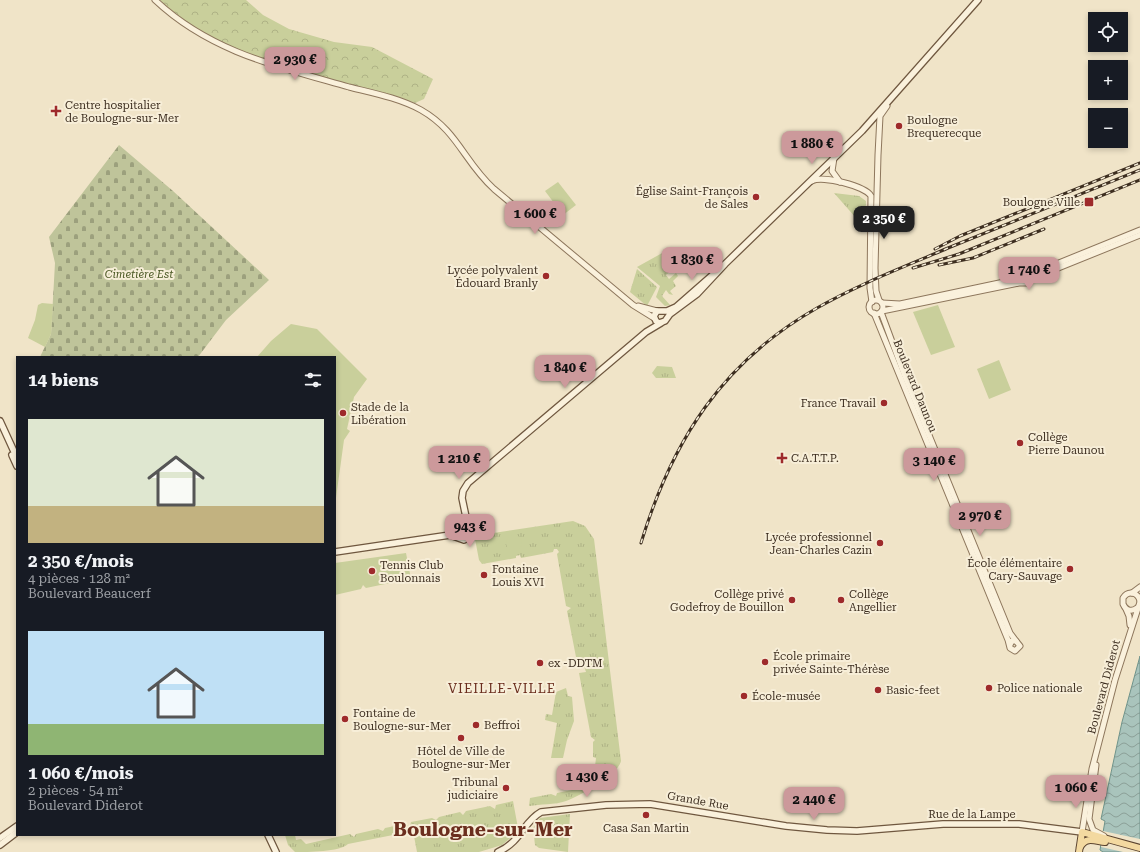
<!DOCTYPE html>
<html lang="fr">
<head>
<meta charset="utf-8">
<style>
	:root { --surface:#171b24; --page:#20242c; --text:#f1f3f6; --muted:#9ea1a6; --accent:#cc999b }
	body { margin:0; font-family:"Roboto Serif",serif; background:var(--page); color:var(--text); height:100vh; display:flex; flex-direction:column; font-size:15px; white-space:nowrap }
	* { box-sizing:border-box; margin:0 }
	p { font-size:13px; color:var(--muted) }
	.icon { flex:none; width:22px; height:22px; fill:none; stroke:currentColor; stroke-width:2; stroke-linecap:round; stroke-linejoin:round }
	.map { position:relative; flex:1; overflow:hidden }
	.sheet { position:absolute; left:16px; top:356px; width:320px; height:480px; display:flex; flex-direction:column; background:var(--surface); border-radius:0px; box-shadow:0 2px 6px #0003 }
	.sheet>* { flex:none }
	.controls { position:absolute; left:1088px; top:12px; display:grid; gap:8px }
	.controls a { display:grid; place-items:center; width:40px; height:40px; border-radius:0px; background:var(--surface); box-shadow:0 2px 6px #0003; font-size:20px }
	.price { position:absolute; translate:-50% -34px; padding:0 9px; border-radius:8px; background:var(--accent); color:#111; font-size:13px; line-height:26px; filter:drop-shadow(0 1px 2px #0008) }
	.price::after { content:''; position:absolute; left:50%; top:24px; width:12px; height:9px; margin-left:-6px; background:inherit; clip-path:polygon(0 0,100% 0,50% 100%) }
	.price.on { background:#222; color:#fff }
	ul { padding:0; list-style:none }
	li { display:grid; align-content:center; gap:8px; height:212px; padding:0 12px }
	li span { display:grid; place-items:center; height:124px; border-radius:0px; color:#555 }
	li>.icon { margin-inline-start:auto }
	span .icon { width:72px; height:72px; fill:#fffc; stroke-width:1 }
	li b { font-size:17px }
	h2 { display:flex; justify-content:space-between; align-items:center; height:48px; padding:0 12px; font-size:17px }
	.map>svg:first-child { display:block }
	.grass { fill:url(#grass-tufts) }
	.forest { fill:url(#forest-crowns) }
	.cemetery { fill:url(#cemetery-stones) }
	.garden { fill:#c9cf9b }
	.water { fill:url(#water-waves); stroke:#6f938a }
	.pier { fill:#f0e4c8 }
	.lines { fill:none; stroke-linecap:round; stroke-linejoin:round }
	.tertiary-casing { stroke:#8d765c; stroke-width:7 }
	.secondary-casing { stroke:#6f573f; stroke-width:8 }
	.primary-casing { stroke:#5b4430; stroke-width:8 }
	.tertiary { stroke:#faf1dc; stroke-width:5 }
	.secondary { stroke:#faf1dc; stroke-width:5.5 }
	.primary { stroke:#f3d9a0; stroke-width:6 }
	.rail-casing { stroke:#3d2e20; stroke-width:3 }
	.rail { stroke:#f7eed8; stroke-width:1.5; stroke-dasharray:4.5; stroke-linecap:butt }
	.poi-dot { fill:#9e2a2b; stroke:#f7eed8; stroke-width:1.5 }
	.labels { text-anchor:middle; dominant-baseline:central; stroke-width:4; stroke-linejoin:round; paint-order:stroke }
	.poi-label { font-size:11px; fill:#3d2e20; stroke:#f7eed8; text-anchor:start }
	.park-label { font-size:11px; font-style:italic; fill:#4d5a26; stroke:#f7eed8 }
	.street-label { font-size:11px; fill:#3d2e20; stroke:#f7eed8 }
	.quarter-label { font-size:13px; letter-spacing:1px; fill:#6b2e1e; stroke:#f7eed8 }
	.town-label { font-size:19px; font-weight:bold; fill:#6b2e1e; stroke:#f7eed8 }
</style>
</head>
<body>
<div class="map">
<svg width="1140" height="852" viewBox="0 0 1140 852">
	<defs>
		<pattern id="grass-tufts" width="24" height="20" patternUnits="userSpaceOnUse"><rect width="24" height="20" fill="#c9cf9b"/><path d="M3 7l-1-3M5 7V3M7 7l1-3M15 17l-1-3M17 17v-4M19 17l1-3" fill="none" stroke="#aeb285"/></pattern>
		<pattern id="forest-crowns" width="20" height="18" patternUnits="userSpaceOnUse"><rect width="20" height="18" fill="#c9cf9b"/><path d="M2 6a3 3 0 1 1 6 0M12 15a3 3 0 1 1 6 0" fill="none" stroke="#aeb285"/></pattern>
		<pattern id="cemetery-stones" width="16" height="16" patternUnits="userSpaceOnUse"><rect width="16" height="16" fill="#bfc49a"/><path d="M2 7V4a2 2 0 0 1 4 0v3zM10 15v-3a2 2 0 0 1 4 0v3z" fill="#9ca07d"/></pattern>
		<pattern id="water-waves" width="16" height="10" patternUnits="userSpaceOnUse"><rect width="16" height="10" fill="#a9c4bc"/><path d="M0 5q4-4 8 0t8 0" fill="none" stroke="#8ba098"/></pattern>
	</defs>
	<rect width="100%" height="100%" fill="#f0e4c8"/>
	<!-- grass -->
	<g class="grass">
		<polygon points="834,193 859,196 866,201 865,223 858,222 856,218"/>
		<polygon points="664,252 675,267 666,275 669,279 676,273 678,276 673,281 676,286 670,291 673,295 669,294 666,290 662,296 670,305 665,306 656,297 660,286 637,267"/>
		<polygon points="637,269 657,287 647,306 630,292"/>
		<polygon points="657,366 672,367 676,378 656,378 652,373"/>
		<path d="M573,521l12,5 9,13 27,222c-3,14 -41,35 -55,40 -11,4 -26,3 -37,5l1,-8 21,-4 5,2 1,-3 25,-5 3,2 3,-3 -1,-3 8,-18 1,-8 -3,-1v-15l2,-2 -4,-3 -12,-64 7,-1 -2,-6 2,-1 -5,-2 -1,-6h-4l-9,-46 4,-3 -5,-2 -9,-52 2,-2 -2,-3h-3l-1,3 -32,6 -1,-3 -4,1v2l-34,6 -3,-4 -4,-21 5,-4z"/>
		<polygon points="566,688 568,696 572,697 574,721 567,740 563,758 551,758 557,723 545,720 546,714 552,715 556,692"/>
		<path d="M513,801l5,27 -4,7 -12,10 -23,7h-62l-4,-21 -65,13c-9,8 -39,8 -53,8l-7,-7 -3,-10h10l1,5 5,-1 5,5 44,-10 4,3 2,-3 22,-5 5,2 2,-3 20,-4 5,2 1,-4 21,-4 4,2 3,-3 21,-5 3,3 3,-4 24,-5 5,3 1,-4z"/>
		<polygon points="570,814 568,852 539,848 535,845 533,828 540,818"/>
	</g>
	<!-- forest -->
	<path class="forest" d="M160,0h86l17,15 26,14 45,13 38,5 61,32 -9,20 -9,4c-83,-27 -191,-39 -255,-103z"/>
	<!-- cemetery -->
	<polygon class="cemetery" points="119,145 173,191 269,280 226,320 198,357 40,357 51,334 55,263 49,237"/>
	<!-- garden -->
	<g class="garden">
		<polygon points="558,182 576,205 563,215 545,191"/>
		<polygon points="42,303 53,304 51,334 45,347 28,338 35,320 38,305"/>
		<polygon points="938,305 955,347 931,355 913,312"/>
		<polygon points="291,324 317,329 367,379 354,397 347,429 350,431 344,440 335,505 335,357 257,357 271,341"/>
		<polygon points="999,360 1011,390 989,399 977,369"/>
		<circle cx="514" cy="543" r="8"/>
		<polygon points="406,553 411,579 395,582 393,580 390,583 366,588 363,585 361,589 335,595 335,563"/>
	</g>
	<!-- water -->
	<polygon class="water" points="1140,656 1140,852 1103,852 1100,850 1105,821 1101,819 1122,722"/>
	<!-- pier -->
	<polygon class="pier" points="1103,831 1140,839 1140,852 1123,852 1101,847"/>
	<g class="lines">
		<!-- tertiary casing -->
		<g class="tertiary-casing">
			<g id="tertiary">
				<path d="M155,0c55,52 124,67 194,87 24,6 50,11 72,23 37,21 43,52 73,79l139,116 21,13"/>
				<polyline points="834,158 832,171 840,182"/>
				<path d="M812,181c10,-6 53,5 59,15l-1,92 2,14"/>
				<polyline points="879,300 876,291 875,268 878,155 880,116 887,106"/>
				<circle cx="876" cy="307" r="7"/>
				<polyline points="882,303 900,304 1004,282 1017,278 1024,272 1033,273 1044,269 1140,230"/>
				<polyline points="638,306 657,311"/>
				<polyline points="882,311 1019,283 1027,283 1036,277 1140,235"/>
				<polyline points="881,312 904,374 1010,633 1016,641"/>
				<polyline points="874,313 1008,640 1010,648 1015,651 1020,646 1016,641 1012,641 1010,645"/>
				<polyline points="1132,593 1140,587"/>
				<path d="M1137,608c-5,4 -11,3 -14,-4v-6c5,-8 15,-6 17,3"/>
				<polyline points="1126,609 1129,616 1130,625"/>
				<polyline points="1096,765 1089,819 1093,830 1104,836"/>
				<polyline points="1082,832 1092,769 1115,680 1140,602"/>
			</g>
		</g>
		<!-- secondary casing -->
		<g class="secondary-casing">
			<g id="secondary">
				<polyline points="725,264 676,307 667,311 657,311 654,316 656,321 659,323 665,321 670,314 697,294 725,264 862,131 978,0"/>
				<polyline points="0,421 17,458"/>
				<polyline points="12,455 17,466"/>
				<polyline points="450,535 464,540 470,536 462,498 463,491 468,483 646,332 661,323"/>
				<polyline points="335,552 450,535 459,532 463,528"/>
				<polyline points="268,835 276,852"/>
				<polyline points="0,838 17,826"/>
				<polyline points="0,845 17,832"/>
				<path d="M498,852c24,-11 25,-30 43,-40l65,-7 44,-1 136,22 41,4 30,1 86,-7h76l63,8"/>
			</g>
		</g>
		<!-- primary casing -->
		<g class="primary-casing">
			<g id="primary">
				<path d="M1080,847c6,-11 15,-6 25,-5"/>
				<polyline points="1079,852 1082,832 1140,848"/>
			</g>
		</g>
		<!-- tertiary -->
		<use href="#tertiary" class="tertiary"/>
		<!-- secondary -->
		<use href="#secondary" class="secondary"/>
		<!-- primary -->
		<use href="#primary" class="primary"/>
		<!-- rail casing -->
		<g class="rail-casing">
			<g id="rail">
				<polyline points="935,249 960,236 1140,163"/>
				<polyline points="939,265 973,258 1044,229"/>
				<polyline points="913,268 959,254 1140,180"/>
				<path d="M641,543c31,-102 81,-181 176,-235 42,-24 87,-41 131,-60 64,-26 128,-52 192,-78"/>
			</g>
		</g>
		<!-- rail -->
		<use href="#rail" class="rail"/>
	</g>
	<!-- markers -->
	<g class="poi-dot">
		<path d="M54 105h4v4h4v4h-4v4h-4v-4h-4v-4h4z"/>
		<circle cx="899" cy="126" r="4"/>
		<circle cx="756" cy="197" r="4"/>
		<rect x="1084" y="197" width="10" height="10" rx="2"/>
		<circle cx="546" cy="276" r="4"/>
		<circle cx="884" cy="403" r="4"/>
		<circle cx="343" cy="413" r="4"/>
		<circle cx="1020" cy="443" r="4"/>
		<path d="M780 452h4v4h4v4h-4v4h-4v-4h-4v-4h4z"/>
		<circle cx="880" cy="543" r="4"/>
		<circle cx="1070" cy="569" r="4"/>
		<circle cx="372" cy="571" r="4"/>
		<circle cx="484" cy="575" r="4"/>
		<circle cx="792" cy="600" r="4"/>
		<circle cx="841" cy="600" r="4"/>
		<circle cx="765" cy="662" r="4"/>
		<circle cx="540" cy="663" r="4"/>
		<circle cx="989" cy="688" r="4"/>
		<circle cx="878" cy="690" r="4"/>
		<circle cx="744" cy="696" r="4"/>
		<circle cx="345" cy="719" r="4"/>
		<circle cx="476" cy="725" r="4"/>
		<circle cx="461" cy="738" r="4"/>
		<circle cx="506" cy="788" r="4"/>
		<circle cx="646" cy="815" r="4"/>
	</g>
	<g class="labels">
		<!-- poi labels -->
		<g class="poi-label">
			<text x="65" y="105">Centre hospitalier<tspan x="65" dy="13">de Boulogne-sur-Mer</tspan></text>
			<text x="907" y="120">Boulogne<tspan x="907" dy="13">Brequerecque</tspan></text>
			<text x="748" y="191" text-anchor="end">Église Saint-François<tspan x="748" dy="13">de Sales</tspan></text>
			<text x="1080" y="202" text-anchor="end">Boulogne Ville</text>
			<text x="538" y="270" text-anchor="end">Lycée polyvalent<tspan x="538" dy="13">Édouard Branly</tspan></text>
			<text x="876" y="403" text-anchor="end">France Travail</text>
			<text x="351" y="407">Stade de la<tspan x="351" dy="13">Libération</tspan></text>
			<text x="1028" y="437">Collège<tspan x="1028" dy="13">Pierre Daunou</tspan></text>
			<text x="791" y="458">C.A.T.T.P.</text>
			<text x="872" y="537" text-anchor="end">Lycée professionnel<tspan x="872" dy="13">Jean-Charles Cazin</tspan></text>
			<text x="1062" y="563" text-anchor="end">École élémentaire<tspan x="1062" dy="13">Cary-Sauvage</tspan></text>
			<text x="380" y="565">Tennis Club<tspan x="380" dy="13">Boulonnais</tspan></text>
			<text x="492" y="569">Fontaine<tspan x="492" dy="13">Louis XVI</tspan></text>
			<text x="784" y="594" text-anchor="end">Collège privé<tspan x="784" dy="13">Godefroy de Bouillon</tspan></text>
			<text x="849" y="594">Collège<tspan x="849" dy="13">Angellier</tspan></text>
			<text x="773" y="656">École primaire<tspan x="773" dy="13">privée Sainte-Thérèse</tspan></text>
			<text x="548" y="663">ex -DDTM</text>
			<text x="997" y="688">Police nationale</text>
			<text x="886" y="690">Basic-feet</text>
			<text x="752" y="696">École-musée</text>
			<text x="353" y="713">Fontaine de<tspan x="353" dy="13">Boulogne-sur-Mer</tspan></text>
			<text x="484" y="725">Beffroi</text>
			<text x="461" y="751" text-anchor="middle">Hôtel de Ville de<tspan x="461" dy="13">Boulogne-sur-Mer</tspan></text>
			<text x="498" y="782" text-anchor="end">Tribunal<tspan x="498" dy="13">judiciaire</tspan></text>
			<text x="646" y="828" text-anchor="middle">Casa San Martin</text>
		</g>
		<!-- park labels -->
		<g class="park-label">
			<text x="139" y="274">Cimetière Est</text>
		</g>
		<!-- street labels -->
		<g class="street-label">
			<text transform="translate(915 386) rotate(68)">Boulevard Daunou</text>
			<text transform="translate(1104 687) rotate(-75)">Boulevard Diderot</text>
			<text transform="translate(698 801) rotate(10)">Grande Rue</text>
			<text x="972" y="814">Rue de la Lampe</text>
		</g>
		<!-- quarter labels -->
		<g class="quarter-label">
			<text x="502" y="688">VIEILLE-VILLE</text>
		</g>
		<!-- town labels -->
		<g class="town-label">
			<text x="483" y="829">Boulogne-sur-Mer</text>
		</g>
	</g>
</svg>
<div class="controls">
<a><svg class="icon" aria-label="locate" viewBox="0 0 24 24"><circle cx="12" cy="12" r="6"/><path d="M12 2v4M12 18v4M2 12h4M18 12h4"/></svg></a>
<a>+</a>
<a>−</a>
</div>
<b class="price" style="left:295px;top:81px">2 930 €</b>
<b class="price" style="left:812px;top:165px">1 880 €</b>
<b class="price" style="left:535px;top:235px">1 600 €</b>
<b class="price on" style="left:884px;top:240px">2 350 €</b>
<b class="price" style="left:692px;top:281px">1 830 €</b>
<b class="price" style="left:1029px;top:291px">1 740 €</b>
<b class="price" style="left:565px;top:389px">1 840 €</b>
<b class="price" style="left:459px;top:480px">1 210 €</b>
<b class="price" style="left:934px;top:482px">3 140 €</b>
<b class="price" style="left:980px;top:537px">2 970 €</b>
<b class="price" style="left:470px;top:548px">943 €</b>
<b class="price" style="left:587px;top:798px">1 430 €</b>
<b class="price" style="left:1076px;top:809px">1 060 €</b>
<b class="price" style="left:814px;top:821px">2 440 €</b>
<section class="sheet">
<h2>14 biens<svg class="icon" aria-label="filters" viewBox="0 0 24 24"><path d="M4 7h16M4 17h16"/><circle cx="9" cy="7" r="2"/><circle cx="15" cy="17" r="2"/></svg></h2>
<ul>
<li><span style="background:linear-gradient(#dfe7d0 70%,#c2b280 0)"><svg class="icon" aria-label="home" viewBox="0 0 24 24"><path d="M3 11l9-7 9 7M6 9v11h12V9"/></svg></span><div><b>2 350 €/mois</b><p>4 pièces · 128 m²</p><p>Boulevard Beaucerf</p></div></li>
<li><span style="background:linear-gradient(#bfe0f5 75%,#8fb573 0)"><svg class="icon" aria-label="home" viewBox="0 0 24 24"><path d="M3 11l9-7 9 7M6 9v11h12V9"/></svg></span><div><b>1 060 €/mois</b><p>2 pièces · 54 m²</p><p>Boulevard Diderot</p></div></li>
</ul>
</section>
</div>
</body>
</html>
